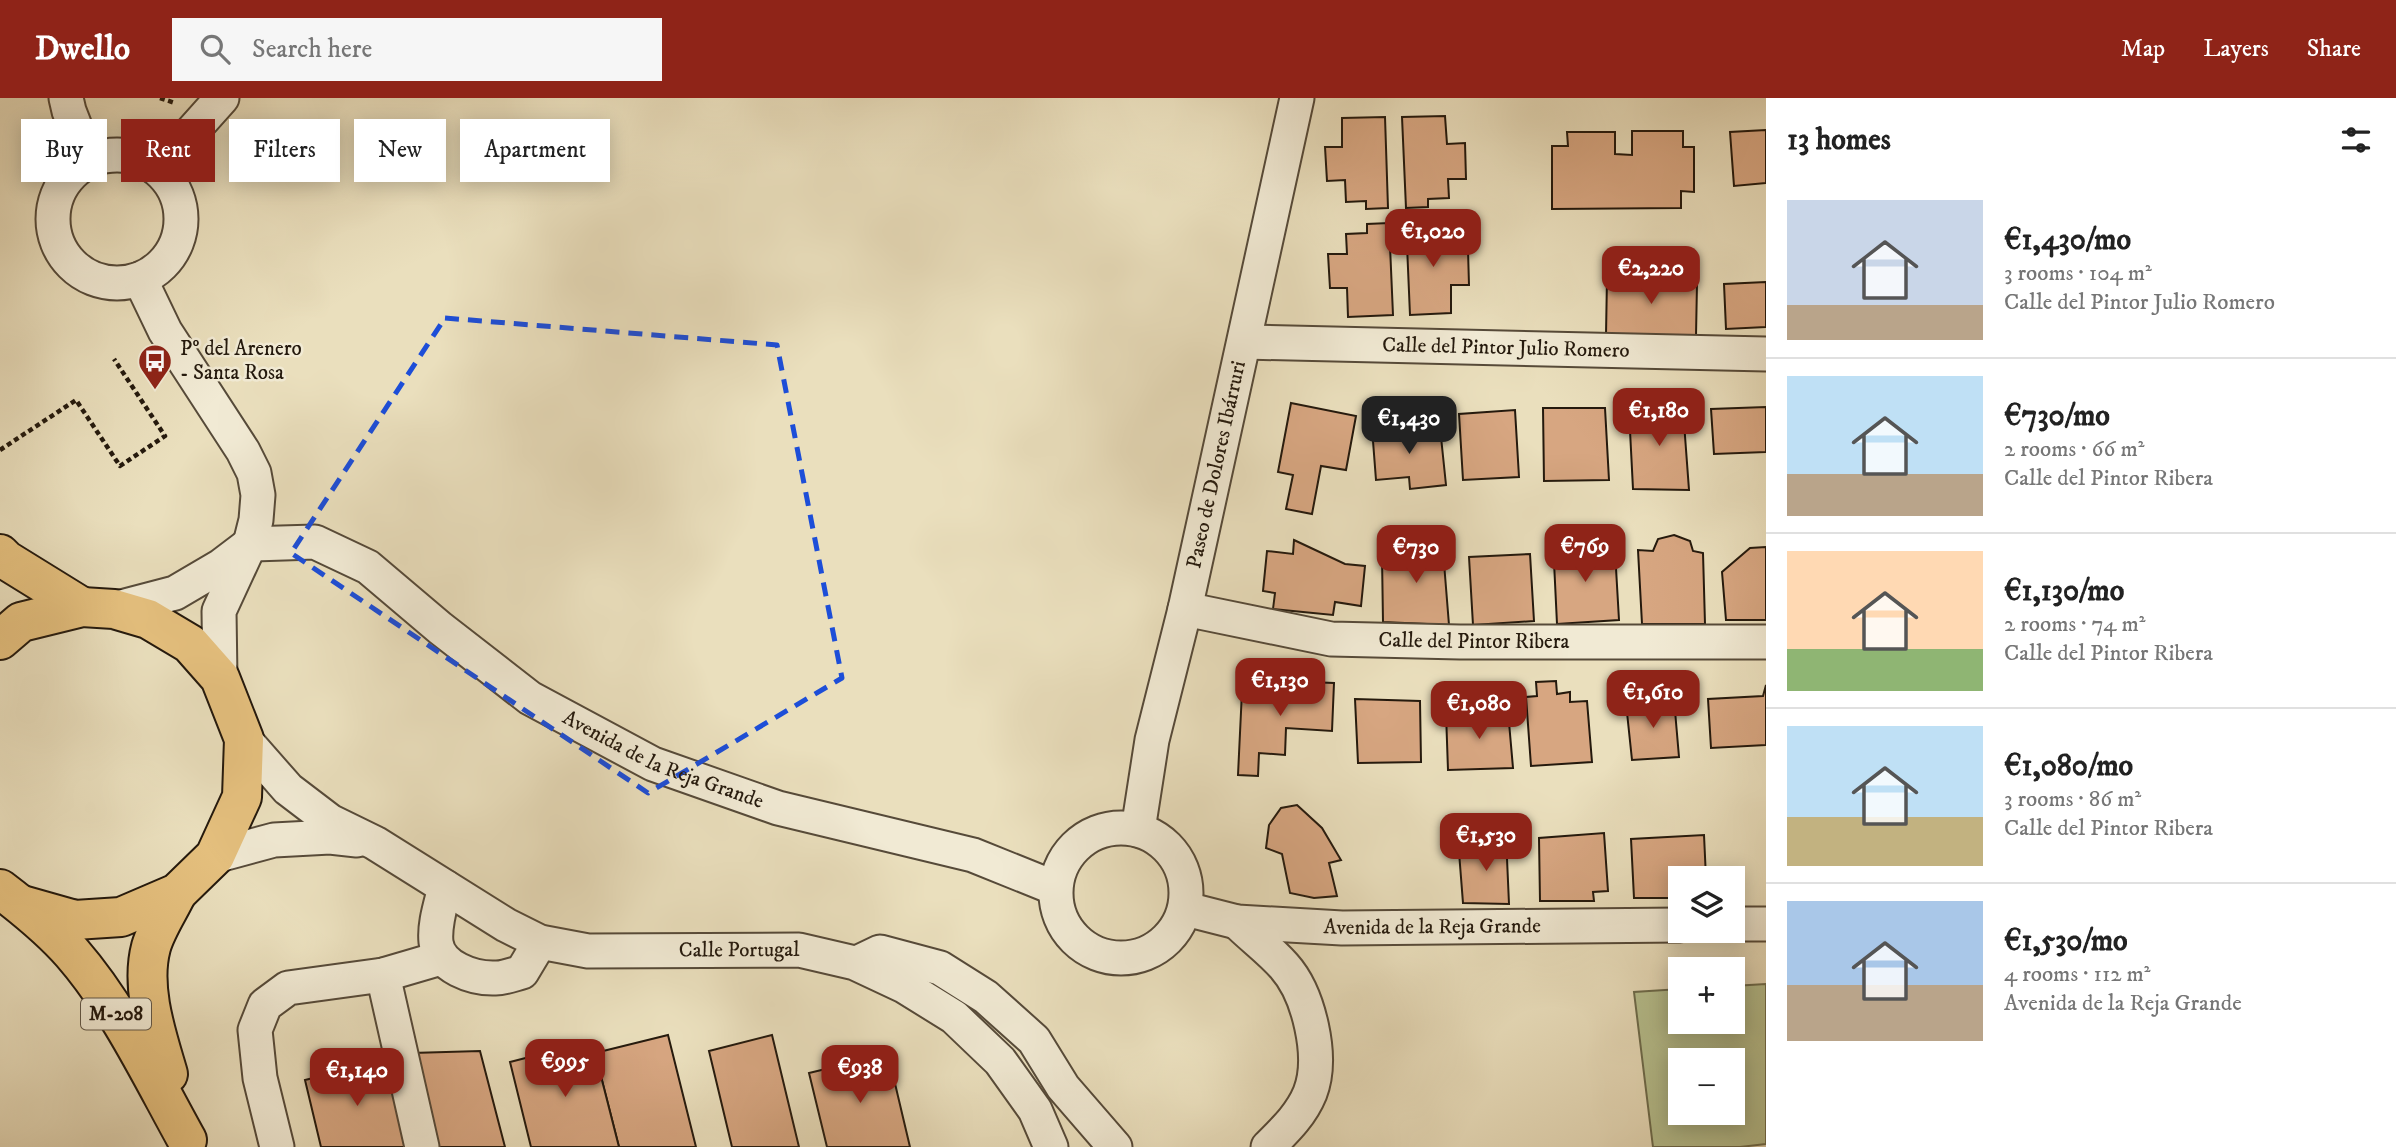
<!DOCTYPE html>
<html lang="en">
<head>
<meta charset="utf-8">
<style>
	:root { --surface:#fff; --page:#f6f6f6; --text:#222; --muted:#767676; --line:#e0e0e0; --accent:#8f2418 }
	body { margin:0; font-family:"IM FELL DW Pica",serif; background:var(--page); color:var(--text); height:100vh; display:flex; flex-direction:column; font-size:26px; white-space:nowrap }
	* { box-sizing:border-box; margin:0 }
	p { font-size:23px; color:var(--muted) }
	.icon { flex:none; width:38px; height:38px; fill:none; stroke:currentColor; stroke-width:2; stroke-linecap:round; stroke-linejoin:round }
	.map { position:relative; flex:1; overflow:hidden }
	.drawer { display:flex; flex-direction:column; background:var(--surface); width:630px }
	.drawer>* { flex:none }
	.hud { position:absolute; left:21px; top:21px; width:665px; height:63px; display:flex; gap:14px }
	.buttons { position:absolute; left:1668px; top:768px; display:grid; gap:14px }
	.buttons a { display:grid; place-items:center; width:77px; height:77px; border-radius:0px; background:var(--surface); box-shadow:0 4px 18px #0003; font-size:35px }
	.price { position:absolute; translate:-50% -60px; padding:0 16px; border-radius:14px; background:var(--accent); color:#fff; font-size:23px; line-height:46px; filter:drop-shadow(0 2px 4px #0008) }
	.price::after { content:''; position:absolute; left:50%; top:42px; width:21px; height:16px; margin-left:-10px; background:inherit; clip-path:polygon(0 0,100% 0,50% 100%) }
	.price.on { background:#222; color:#fff }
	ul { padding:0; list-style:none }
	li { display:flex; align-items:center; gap:21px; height:175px; padding:0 21px }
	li+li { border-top:2px solid var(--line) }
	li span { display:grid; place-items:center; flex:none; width:196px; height:140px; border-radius:0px; color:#555 }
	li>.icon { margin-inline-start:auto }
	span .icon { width:84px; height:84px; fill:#fffc; stroke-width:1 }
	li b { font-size:30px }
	h2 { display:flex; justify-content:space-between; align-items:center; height:84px; padding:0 21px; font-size:30px }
	.chip { padding:0 24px; border-radius:0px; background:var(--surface); box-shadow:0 4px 18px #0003; font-size:24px; line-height:63px }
	.chip.on { background:var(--accent); color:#fff }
	header { display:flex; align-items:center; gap:42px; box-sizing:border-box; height:98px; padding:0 35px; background:var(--accent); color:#fff }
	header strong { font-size:33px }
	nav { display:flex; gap:38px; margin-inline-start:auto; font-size:24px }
	.search { width:490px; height:63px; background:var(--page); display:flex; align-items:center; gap:18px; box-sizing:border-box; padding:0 24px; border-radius:0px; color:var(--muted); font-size:26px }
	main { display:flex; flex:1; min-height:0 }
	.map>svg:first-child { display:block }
	.green { fill:#b7c190; stroke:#6e6d4e; stroke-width:2; fill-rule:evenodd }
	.building { fill:#d7a681; stroke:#24190d; stroke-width:2 }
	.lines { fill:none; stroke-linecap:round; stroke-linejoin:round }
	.minor-casing { stroke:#564a39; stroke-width:37 }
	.major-casing { stroke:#24190d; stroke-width:42 }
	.path { stroke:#24190d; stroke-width:4.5; stroke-dasharray:5 3.5; stroke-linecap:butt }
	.minor { stroke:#f1ead4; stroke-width:33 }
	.major { stroke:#e5c07e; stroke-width:38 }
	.marked { fill:none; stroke:#1d4ed8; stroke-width:5; stroke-dasharray:14 9; stroke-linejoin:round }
	.labels { text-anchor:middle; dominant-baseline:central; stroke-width:5; stroke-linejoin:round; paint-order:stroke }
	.shield { fill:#f1ead4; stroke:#625849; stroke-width:2 }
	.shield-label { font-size:19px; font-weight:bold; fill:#24190d }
	.poi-label { font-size:21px; fill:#24190d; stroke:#f1ead4; text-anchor:start }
	.street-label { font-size:21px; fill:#24190d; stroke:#f1ead4 }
</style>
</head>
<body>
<header>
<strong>Dwello</strong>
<div class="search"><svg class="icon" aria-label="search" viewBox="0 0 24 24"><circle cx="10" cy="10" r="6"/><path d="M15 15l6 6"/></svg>Search here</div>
<nav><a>Map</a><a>Layers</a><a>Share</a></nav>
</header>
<main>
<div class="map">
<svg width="1766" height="1049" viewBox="0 0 1766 1049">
	<rect width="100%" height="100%" fill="#eadfbd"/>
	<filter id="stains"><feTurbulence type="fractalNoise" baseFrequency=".00286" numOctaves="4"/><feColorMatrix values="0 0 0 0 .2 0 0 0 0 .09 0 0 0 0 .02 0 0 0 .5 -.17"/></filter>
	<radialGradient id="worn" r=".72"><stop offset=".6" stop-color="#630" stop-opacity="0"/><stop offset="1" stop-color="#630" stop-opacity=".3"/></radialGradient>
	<!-- green -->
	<path class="green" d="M1766,886v160l-26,3h-87l-19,-155 46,-3v33h52l1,-36zM1680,962h52v53h-52z"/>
	<!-- building -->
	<g class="building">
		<polygon points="1445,18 1447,46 1465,45 1466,81 1448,81 1449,100 1428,101 1428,109 1406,110 1402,19"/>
		<polygon points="1385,19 1388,110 1366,111 1366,103 1346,104 1345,82 1327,83 1325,49 1342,49 1342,20"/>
		<polygon points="1766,32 1766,85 1734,88 1730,34"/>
		<polygon points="1632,33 1683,33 1683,49 1694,49 1694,94 1681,93 1681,110 1552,111 1552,48 1568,48 1567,34 1615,34 1615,56 1632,57"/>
		<polygon points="1406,124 1430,124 1430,131 1450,131 1451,152 1468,152 1469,187 1451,187 1451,215 1410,217"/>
		<polygon points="1389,125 1393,217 1348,219 1347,190 1330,190 1328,156 1347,156 1346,136 1367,135 1367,126"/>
		<polygon points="1621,174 1647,174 1647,182 1654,182 1654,177 1676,177 1676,185 1697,185 1696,238 1606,237 1607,180 1620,180"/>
		<polygon points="1766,184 1766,229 1726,231 1724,186"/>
		<polygon points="1648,301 1668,301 1669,312 1683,311 1689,392 1633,391 1629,313 1649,313"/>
		<polygon points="1291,305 1356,318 1346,372 1321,368 1312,416 1286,411 1293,377 1278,374"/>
		<polygon points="1766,309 1766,354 1714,356 1711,311"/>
		<polygon points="1543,310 1605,310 1609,382 1544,383"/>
		<polygon points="1515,312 1519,379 1463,382 1459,316"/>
		<polygon points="1424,325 1426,341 1441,339 1446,387 1410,391 1409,379 1376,382 1372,330"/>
		<polygon points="1674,437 1690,443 1693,453 1703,455 1705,526 1642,526 1638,452 1653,453 1658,441"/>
		<polygon points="1442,440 1449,527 1383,524 1382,458 1410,458 1409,441"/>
		<polygon points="1582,441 1582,455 1615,453 1619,522 1557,526 1553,443"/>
		<polygon points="1294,442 1345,466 1365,468 1361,508 1335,504 1333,517 1273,511 1275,495 1263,493 1267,453 1293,456"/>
		<polygon points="1766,449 1766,522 1726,522 1722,474 1750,450"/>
		<polygon points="1530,456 1534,523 1473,527 1469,459"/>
		<polygon points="1260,582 1334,585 1332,633 1286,630 1285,657 1259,655 1258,678 1238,677 1242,593 1259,594"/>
		<polygon points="1556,583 1557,596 1570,594 1570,604 1587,603 1592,664 1531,668 1526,599 1537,598 1536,584"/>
		<polygon points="1766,587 1766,647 1711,650 1708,601 1763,598"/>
		<polygon points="1355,601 1420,603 1421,664 1358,665"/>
		<polygon points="1674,601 1679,659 1632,662 1626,605"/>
		<polygon points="1508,613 1513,670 1448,672 1446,615"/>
		<polygon points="1297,707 1322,730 1341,762 1329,765 1337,798 1314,800 1290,795 1282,756 1266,750 1269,727 1281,710"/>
		<polygon points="1604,735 1608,793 1593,794 1594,803 1540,803 1539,740"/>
		<polygon points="1704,737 1706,780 1680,780 1680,800 1634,800 1631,741"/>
		<polygon points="1506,738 1509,806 1463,805 1459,754 1480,754 1481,739"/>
		<polygon points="668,937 696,1049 619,1049 595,955"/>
		<polygon points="772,937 799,1049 732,1049 709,953"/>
		<polygon points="592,943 619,1049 531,1049 510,964"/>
		<polygon points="480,953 505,1049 436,1049 412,955"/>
		<polygon points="888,956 910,1049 827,1049 809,975"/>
		<polygon points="387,962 409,1049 321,1049 305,982"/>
	</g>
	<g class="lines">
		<!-- minor casing -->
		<g class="minor-casing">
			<g id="minor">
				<polyline points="66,0 69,13 88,62"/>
				<circle cx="117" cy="121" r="64"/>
				<polyline points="155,69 171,57 222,0"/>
				<polyline points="140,181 165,233 243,353 254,375 258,397 256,422 250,446 219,513 220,580"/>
				<path id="s1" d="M1245,244l521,12"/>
				<path id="s2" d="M114,511l61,-16 46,-27 29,-22 65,-2 53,25 72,61 90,70 123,66 125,44 195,47 82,33"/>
				<path id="s3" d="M1185,511l146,30 129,3h306"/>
				<path id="s4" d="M244,641l44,50 42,32 45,22 131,82 34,17 48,9 211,-1 56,13 49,23 50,31 46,44 35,49 16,37"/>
				<circle cx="1121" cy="795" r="65"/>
				<path id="s5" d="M1138,732l14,-90 33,-131 112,-511"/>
				<polyline points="215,758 274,742 330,739 357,742"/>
				<path d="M445,789c-4,17 -11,37 -9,55 3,25 37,37 60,36 9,0 18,-4 26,-6l18,-30"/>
				<path id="s6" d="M1186,811l51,13 105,6 338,-3"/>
				<path d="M1237,824c15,15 33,28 47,44 25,28 40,91 26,127 -9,22 -25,37 -42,54"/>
				<polyline points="1732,826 1766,826"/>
				<polyline points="857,865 880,854 940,870 986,899 1034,942 1063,989 1115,1049"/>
				<polyline points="383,877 422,1049"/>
				<polyline points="277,1049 260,980 255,932 265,907 288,890 383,877 441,860"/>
			</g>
		</g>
		<!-- major casing -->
		<g class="major-casing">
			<g id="major">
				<polyline points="0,456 6,462 82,509"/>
				<polyline points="0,542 21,524 82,509 114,511 148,521 190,546 220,580 244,641 242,699 215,758 177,795 121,819 75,822 22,807"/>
				<path d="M0,791c25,19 51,40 72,64 47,54 80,124 115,187"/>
				<path d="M168,976c-11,-38 -28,-86 -17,-127 5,-18 18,-37 26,-54"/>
			</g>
		</g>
		<!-- path -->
		<g class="path">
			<polyline points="160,0 175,5"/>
			<polyline points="0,352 76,302 120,368 165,338 114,261"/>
		</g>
		<!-- minor -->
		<use href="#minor" class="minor"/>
		<!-- major -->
		<use href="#major" class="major"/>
	</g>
	<!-- marked area -->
	<path class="marked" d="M445,220l332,27 65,333 -194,115 -357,-240z"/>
	<!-- icons -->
	<defs>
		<g id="bus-pin" transform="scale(1.75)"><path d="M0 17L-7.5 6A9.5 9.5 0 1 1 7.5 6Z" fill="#8f2418" stroke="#f1ead4"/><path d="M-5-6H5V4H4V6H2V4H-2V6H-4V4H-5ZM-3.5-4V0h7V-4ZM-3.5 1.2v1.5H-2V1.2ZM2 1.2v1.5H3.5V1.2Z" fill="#fff"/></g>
	</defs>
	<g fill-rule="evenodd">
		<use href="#bus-pin" x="155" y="263"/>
	</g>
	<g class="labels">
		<!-- shield labels -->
		<rect class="shield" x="81" y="900.5" width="70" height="31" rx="5"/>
		<g class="shield-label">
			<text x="116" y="916">M-208</text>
		</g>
		<!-- poi labels -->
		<g class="poi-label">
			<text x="180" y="251">Pº del Arenero<tspan x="180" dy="24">- Santa Rosa</tspan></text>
		</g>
		<!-- street labels -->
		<g class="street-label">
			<text stroke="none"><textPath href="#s1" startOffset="261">Calle del Pintor Julio Romero</textPath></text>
			<text stroke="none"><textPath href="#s5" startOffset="374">Paseo de Dolores Ibárruri</textPath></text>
			<text stroke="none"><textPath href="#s3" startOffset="292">Calle del Pintor Ribera</textPath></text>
			<text stroke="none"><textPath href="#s2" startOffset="632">Avenida de la Reja Grande</textPath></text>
			<text stroke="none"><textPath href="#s6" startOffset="248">Avenida de la Reja Grande</textPath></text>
			<text stroke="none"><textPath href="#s4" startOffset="562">Calle Portugal</textPath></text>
		</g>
	</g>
	<rect width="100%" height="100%" filter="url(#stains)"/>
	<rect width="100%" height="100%" fill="url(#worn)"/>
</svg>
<div class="buttons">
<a><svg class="icon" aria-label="layers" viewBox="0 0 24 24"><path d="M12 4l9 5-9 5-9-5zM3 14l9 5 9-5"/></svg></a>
<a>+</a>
<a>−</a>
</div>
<b class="price" style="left:1433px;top:171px">€1,020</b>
<b class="price" style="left:1651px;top:208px">€2,220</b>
<b class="price" style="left:1659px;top:350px">€1,180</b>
<b class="price on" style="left:1409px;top:358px">€1,430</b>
<b class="price" style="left:1585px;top:486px">€769</b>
<b class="price" style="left:1416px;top:487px">€730</b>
<b class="price" style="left:1280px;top:620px">€1,130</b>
<b class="price" style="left:1653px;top:632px">€1,610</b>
<b class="price" style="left:1479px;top:643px">€1,080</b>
<b class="price" style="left:1486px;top:775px">€1,530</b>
<b class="price" style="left:565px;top:1001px">€995</b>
<b class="price" style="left:860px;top:1007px">€938</b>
<b class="price" style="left:357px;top:1010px">€1,140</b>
<div class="hud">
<a class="chip">Buy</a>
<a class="chip on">Rent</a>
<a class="chip">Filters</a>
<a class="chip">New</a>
<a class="chip">Apartment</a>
</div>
</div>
<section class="drawer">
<h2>13 homes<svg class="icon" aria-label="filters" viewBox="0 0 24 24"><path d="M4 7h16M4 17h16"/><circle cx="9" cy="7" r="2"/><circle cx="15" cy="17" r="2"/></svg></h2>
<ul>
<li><span style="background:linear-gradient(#c9d6e8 75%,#b9a48a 0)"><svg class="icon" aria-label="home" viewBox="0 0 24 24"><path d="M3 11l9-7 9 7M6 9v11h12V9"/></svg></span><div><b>€1,430/mo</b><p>3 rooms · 104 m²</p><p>Calle del Pintor Julio Romero</p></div></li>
<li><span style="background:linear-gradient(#bfe0f5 70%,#b9a48a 0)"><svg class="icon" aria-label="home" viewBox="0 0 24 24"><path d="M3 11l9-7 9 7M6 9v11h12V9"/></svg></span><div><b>€730/mo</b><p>2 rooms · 66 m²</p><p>Calle del Pintor Ribera</p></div></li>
<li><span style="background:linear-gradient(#ffd9b3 70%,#8fb573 0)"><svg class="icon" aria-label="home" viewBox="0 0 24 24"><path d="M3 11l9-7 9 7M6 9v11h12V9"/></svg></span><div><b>€1,130/mo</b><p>2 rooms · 74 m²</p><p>Calle del Pintor Ribera</p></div></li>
<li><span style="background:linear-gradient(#bfe0f5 65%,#c2b280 0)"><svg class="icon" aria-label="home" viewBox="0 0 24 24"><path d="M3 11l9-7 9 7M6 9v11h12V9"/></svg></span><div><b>€1,080/mo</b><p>3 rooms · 86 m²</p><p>Calle del Pintor Ribera</p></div></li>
<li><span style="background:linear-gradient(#a9c7e8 60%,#b9a48a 0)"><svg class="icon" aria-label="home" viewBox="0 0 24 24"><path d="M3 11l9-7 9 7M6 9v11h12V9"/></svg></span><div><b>€1,530/mo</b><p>4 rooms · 112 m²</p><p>Avenida de la Reja Grande</p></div></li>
</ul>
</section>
</main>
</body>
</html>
